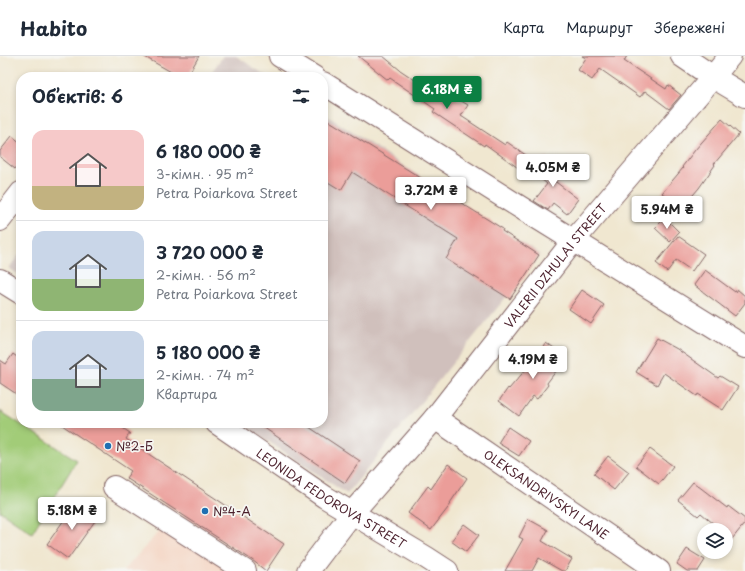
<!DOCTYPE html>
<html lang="uk">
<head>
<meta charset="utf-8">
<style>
	:root { --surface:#fff; --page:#f2f2f3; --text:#1f2937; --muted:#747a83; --line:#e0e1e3; --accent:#0b8043 }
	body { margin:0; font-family:"Playpen Sans",sans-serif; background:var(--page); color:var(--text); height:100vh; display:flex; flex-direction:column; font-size:15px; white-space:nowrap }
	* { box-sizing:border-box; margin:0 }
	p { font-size:13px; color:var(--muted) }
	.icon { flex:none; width:22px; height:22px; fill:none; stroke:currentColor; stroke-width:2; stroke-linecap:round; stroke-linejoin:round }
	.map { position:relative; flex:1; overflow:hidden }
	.panel { position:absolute; left:16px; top:16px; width:312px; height:356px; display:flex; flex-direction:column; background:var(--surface); border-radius:16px; box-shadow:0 2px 6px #0003 }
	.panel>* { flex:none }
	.tools { position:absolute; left:697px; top:467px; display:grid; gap:8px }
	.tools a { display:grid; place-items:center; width:36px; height:36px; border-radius:50%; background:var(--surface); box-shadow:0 2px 6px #0003; font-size:20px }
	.price { position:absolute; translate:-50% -34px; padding:0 9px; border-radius:4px; background:#fff; color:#222; font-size:13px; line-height:26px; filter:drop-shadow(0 1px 2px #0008) }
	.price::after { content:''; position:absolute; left:50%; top:24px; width:12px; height:9px; margin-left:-6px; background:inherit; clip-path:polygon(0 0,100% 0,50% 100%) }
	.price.on { background:var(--accent); color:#fff }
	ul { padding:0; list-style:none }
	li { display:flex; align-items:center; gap:12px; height:100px; padding:0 16px }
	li+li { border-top:1px solid var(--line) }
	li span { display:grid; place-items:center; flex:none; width:112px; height:80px; border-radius:12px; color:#555 }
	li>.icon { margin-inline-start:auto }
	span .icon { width:48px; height:48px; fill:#fffc; stroke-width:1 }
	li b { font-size:17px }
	h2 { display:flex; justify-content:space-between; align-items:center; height:48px; padding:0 16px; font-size:17px }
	header { display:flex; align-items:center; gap:24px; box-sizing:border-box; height:56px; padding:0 20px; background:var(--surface); border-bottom:1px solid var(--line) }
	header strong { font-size:19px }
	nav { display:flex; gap:22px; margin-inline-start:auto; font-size:14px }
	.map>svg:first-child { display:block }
	.built { fill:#f4d3c0 }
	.industrial { fill:#d0c0bc }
	.green { fill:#a2cc78; stroke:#767652 }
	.building { fill:#eb9d99 }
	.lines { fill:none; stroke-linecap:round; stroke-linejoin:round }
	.minor-casing { stroke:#846565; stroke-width:24 }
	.minor { stroke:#fff; stroke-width:22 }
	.poi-dot { fill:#1f6fb2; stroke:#f6f6f2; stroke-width:1.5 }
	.labels { text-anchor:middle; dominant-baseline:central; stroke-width:3.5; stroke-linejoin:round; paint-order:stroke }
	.street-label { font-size:12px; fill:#4a1f2b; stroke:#f6f6f2 }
	.poi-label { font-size:12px; fill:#4a1f2b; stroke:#f6f6f2; text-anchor:start }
</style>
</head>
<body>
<header>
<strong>Habito</strong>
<nav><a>Карта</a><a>Маршрут</a><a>Збережені</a></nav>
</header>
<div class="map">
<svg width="745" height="515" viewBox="0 0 745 515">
	<rect width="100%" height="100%" fill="#f6f6f2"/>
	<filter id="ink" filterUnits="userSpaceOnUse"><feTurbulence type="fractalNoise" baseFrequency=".025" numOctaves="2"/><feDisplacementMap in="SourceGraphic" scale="8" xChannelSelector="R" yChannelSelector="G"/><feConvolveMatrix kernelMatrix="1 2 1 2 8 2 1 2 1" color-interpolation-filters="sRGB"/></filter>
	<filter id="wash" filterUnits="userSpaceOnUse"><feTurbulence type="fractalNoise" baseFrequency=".012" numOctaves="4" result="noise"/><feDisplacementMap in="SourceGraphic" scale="16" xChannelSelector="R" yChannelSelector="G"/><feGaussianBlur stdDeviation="0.9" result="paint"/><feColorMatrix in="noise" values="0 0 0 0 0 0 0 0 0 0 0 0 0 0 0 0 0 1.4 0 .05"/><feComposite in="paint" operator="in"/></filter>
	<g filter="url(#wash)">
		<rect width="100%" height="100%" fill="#f0e7d0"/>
		<!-- built -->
		<polygon class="built" points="165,469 233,515 123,515"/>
		<!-- industrial -->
		<g class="industrial">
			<polygon points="223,0 236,0 268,21 208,21"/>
			<polygon points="323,57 540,199 347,438 241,367 323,367"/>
			<polygon points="21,196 21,220 9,212"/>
		</g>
		<!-- green -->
		<polygon class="green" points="0,355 77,404 32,477 0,455"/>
		<g id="blocks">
			<!-- building -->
			<g class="building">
				<polygon points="143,0 199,0 187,21 180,21"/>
				<polygon points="358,0 383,0 400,14 442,42 446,36 468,49 461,60 505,89 507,86 530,102 521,114 485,88 484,90 433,56 435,53 390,22 388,24"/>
				<polygon points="582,0 627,0 624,5 666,33 668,29 681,39 669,53 645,35 640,41 600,13 592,24 578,14 586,2"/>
				<polygon points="323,61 503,173 502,175 539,199 510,243 446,203 458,183 352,116 341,134 323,123"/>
				<polygon points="722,63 739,78 714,108 715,109 699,132 681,153 662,137 683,112 682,111 695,94"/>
				<polygon points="12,80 21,87 21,105 15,113 0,101 0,95"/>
				<polygon points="546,101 561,113 552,123 578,143 567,158 553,147 548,154 534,145 547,128 533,116"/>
				<polygon points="665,162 679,176 670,186 655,172"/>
				<polygon points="678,180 704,198 692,215 676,204 667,216 656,207"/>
				<polygon points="705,214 735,236 737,233 745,240 745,247 735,260 694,229"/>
				<polygon points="582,234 604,249 591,268 569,253"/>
				<polygon points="657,282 677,293 718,322 720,320 738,331 723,354 698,338 697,340 664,317 657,329 636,316"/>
				<polygon points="546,287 566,302 547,327 548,329 537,343 533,340 519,360 499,345 508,332 509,333 527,312"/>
				<polygon points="13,298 21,304 21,341 0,327 0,304 6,308"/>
				<polygon points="59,367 115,367 130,377 126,383 284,488 266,515 252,504 126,422 131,415"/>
				<polygon points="257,367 303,367 360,405 345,427"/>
				<polygon points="508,371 529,385 519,400 498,387"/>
				<polygon points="650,393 673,410 659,428 636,410"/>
				<polygon points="608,400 629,416 614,434 594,418"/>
				<polygon points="448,408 467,422 450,447 451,448 431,474 408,457 428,430 431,433"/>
				<polygon points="693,426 727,452 728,450 745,463 745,467 732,483 726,478 726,474 721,474 701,457 698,460 678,444"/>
				<polygon points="76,447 97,462 68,503 47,488"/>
				<polygon points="528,463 548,474 542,485 572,503 565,515 562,515 539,502 532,515 505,515 523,483 519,481"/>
				<polygon points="464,468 479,479 466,496 451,485"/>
				<polygon points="687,493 705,504 698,515 687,515 677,508"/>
			</g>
		</g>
	</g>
	<g filter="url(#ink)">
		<use href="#blocks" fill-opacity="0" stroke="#846565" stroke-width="1"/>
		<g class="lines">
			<!-- minor casing -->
			<g class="minor-casing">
				<g id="minor">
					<polyline points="280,0 314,21"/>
					<polyline points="682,0 713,21 745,40"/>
					<polyline points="323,27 523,153 745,291"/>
					<polyline points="0,164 21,137"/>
					<polyline points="0,224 21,237"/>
					<path id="s1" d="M435,362l224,153"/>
					<path id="s2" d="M217,367l108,74 102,61 20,13"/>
					<polyline points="114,431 245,515"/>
					<path id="s3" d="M308,515l44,-58 83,-95 139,-178 139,-163 17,-21"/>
				</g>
			</g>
			<!-- minor -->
			<use href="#minor" class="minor"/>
		</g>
	</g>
	<!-- markers -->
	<g class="poi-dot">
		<circle cx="108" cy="390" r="4"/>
		<circle cx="205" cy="455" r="4"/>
	</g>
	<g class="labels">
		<!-- street labels -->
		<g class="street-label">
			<text stroke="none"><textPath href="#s3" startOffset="393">VALERII DZHULAI STREET</textPath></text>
			<text stroke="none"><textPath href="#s1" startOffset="135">OLEKSANDRIVSKYI LANE</textPath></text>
			<text stroke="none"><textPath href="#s2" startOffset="137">LEONIDA FEDOROVA STREET</textPath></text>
		</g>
		<!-- poi labels -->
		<g class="poi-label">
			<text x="116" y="390">№2-Б</text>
			<text x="213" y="455">№4-А</text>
		</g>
	</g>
</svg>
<div class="tools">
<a><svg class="icon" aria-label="layers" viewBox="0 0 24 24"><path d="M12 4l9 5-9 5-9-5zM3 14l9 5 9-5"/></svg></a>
</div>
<b class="price on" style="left:447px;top:54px">6.18M ₴</b>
<b class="price" style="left:553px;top:132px">4.05M ₴</b>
<b class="price" style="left:431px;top:155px">3.72M ₴</b>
<b class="price" style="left:667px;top:174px">5.94M ₴</b>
<b class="price" style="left:533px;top:324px">4.19M ₴</b>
<b class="price" style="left:72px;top:475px">5.18M ₴</b>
<section class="panel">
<h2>Об’єктів: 6<svg class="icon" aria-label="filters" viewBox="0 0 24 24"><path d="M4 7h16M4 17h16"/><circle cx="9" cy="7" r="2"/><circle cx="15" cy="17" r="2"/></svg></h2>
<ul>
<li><span style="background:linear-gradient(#f6c9c9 70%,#c2b280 0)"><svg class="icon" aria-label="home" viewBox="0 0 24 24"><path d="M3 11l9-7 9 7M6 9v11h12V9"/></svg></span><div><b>6 180 000 ₴</b><p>3-кімн. · 95 m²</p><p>Petra Poiarkova Street</p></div></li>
<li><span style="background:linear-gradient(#c9d6e8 60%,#8fb573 0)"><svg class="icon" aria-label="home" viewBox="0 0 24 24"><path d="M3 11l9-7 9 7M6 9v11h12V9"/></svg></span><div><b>3 720 000 ₴</b><p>2-кімн. · 56 m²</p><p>Petra Poiarkova Street</p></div></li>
<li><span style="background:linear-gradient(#c9d6e8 60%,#7fa58c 0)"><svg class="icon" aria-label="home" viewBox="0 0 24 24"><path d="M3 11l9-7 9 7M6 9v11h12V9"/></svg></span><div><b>5 180 000 ₴</b><p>2-кімн. · 74 m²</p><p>Квартира</p></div></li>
</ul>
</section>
</div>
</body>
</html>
